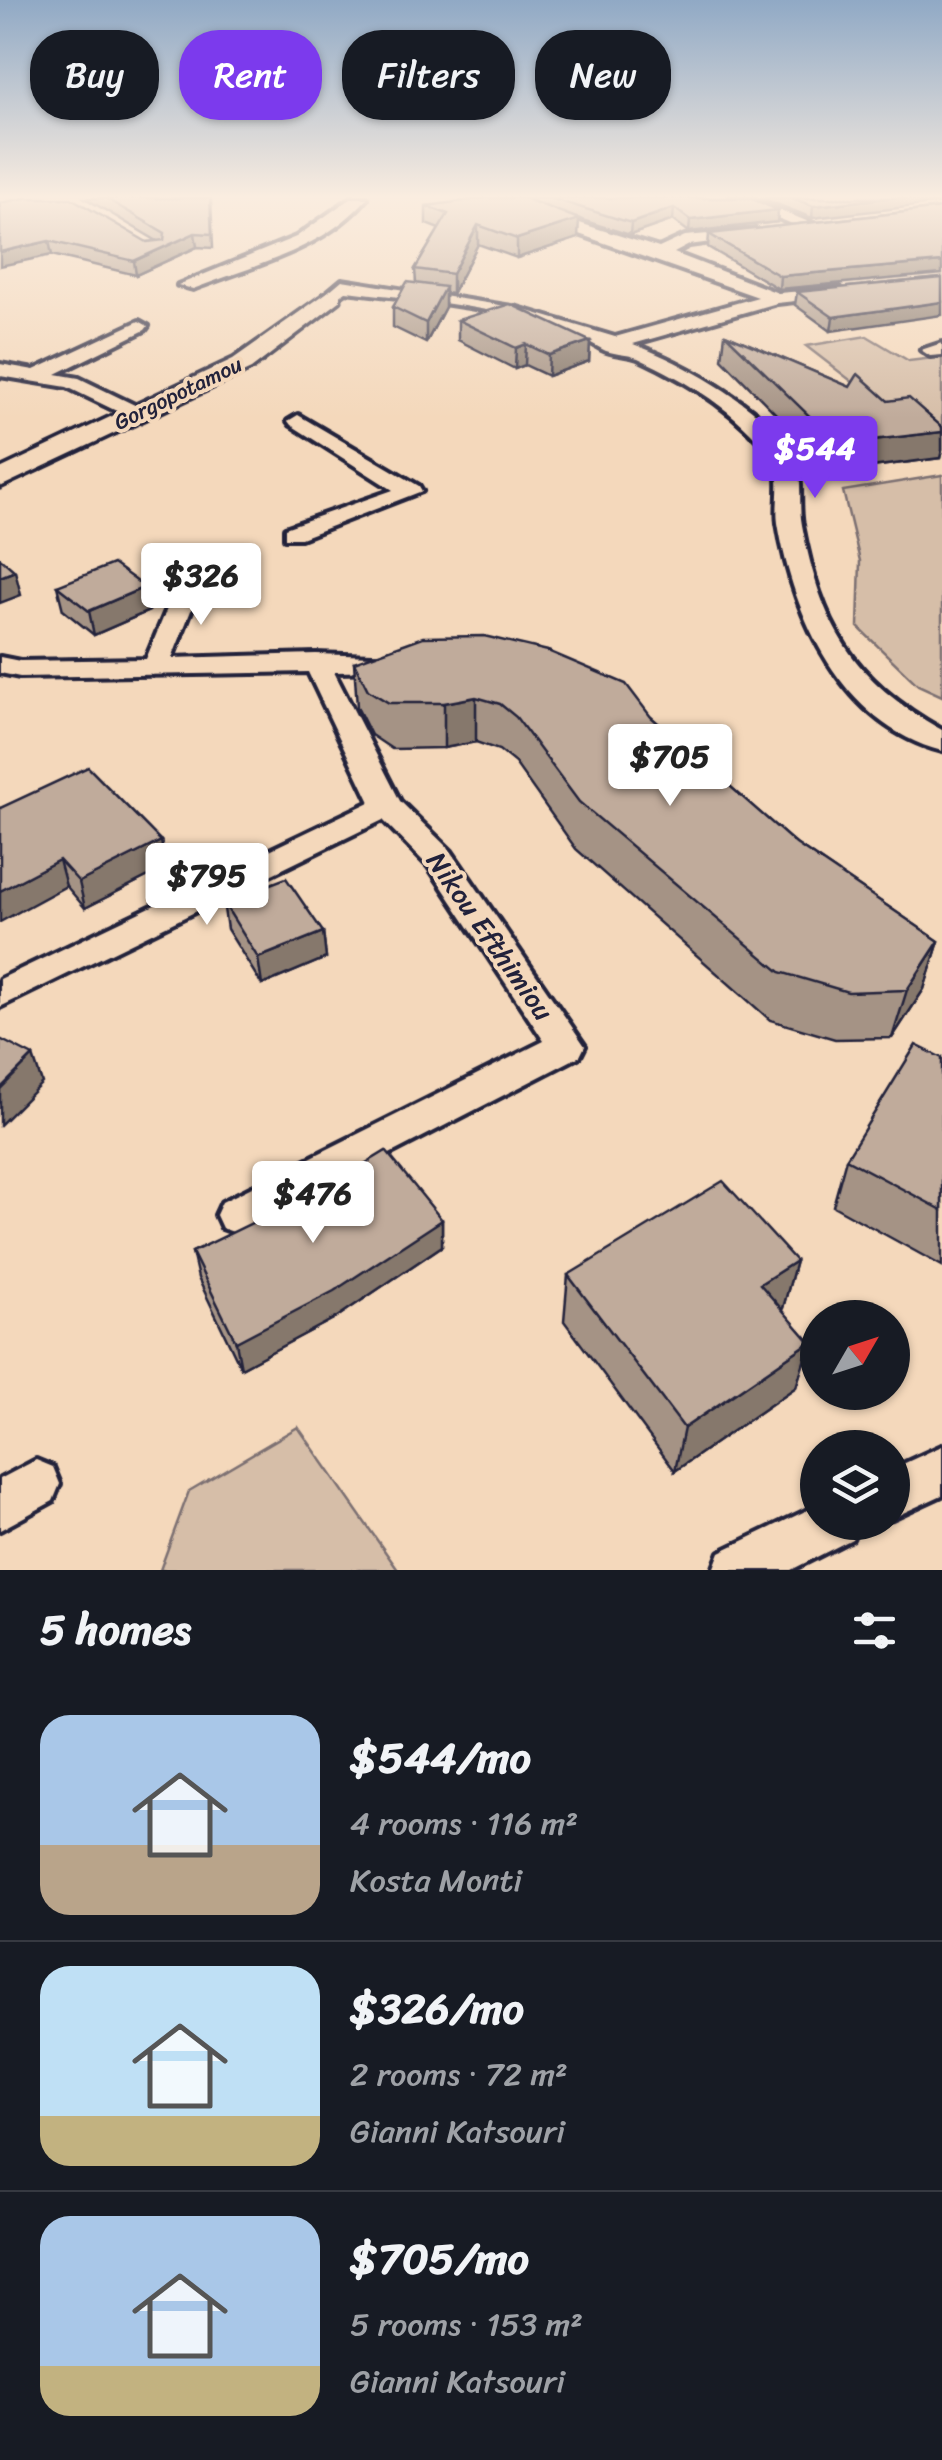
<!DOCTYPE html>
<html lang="en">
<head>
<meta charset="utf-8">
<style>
	:root { --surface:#171b24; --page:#20242c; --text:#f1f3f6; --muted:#9ea1a6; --line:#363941; --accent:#7c3aed }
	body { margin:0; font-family:Sriracha,sans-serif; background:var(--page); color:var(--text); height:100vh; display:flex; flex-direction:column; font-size:38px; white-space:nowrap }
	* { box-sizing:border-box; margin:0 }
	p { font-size:32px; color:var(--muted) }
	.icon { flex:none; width:55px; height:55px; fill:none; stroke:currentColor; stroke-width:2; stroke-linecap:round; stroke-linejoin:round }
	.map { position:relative; height:1570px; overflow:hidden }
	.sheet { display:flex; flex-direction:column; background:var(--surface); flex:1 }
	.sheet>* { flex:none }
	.hud { position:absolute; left:30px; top:30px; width:882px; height:90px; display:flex; gap:20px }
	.needle { width:65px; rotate:51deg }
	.controls { position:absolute; left:800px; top:1300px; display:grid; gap:20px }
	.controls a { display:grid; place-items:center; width:110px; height:110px; border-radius:50%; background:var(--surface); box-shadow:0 2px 8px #0004; font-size:50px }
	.price { position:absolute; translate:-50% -85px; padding:0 22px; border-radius:10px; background:#fff; color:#222; font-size:32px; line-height:65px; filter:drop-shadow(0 2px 5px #0008) }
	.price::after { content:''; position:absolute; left:50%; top:60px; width:30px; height:22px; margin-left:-15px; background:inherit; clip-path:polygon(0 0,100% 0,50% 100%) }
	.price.active { background:var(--accent); color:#fff }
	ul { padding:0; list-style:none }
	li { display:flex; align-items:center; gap:30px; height:250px; padding:0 40px }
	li+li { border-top:2px solid var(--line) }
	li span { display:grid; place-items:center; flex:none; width:280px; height:200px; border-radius:30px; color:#555 }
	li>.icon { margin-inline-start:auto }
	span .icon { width:120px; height:120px; fill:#fffc; stroke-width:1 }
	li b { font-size:42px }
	h2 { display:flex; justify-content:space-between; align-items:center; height:120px; padding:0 40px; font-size:42px }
	.chip { padding:0 35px; border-radius:40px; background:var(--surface); box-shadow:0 2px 8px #0004; font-size:35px; line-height:90px }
	.chip.active { background:var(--accent); color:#fff }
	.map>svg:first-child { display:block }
	.green { fill:#d6bea8; stroke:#7c7072; stroke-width:2.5 }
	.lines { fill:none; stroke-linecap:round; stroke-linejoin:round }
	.minor-casing { stroke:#22223b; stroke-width:8 }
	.tertiary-casing { stroke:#22223b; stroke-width:7 }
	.minor { fill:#f4d8bb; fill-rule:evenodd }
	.tertiary { fill:#f4d8bb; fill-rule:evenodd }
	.wall { fill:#a59385; stroke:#22223b; stroke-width:2.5 }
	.shaded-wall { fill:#86786c; stroke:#22223b; stroke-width:2.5 }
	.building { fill:#c0ab9b; stroke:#22223b; stroke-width:2.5 }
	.labels { text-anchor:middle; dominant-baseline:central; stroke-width:8; stroke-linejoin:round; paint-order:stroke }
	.far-street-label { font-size:22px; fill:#22223b; stroke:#f4d8bb }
	.street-label { font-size:28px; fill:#22223b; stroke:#f4d8bb }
</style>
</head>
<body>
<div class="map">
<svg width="942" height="1570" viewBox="0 0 942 1570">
	<rect width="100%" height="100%" fill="#f4d8bb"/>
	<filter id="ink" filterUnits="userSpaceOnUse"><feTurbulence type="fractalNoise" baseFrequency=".01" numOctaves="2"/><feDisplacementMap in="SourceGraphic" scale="20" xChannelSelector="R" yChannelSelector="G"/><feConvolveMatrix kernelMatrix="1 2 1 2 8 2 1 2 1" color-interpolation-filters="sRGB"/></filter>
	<g filter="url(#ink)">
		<!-- green -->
		<g class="green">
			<polygon points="867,336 909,361 942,357 942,451 806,346"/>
			<polygon points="942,475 942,696 918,685 858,627 860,561 843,491"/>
			<polygon points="298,1427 398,1570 160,1570 189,1491"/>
		</g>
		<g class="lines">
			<!-- minor casing -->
			<g class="minor-casing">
				<g id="minor">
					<path d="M351,198h16c-43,52 -114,67 -174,91l-15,-4 118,-48z"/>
					<path d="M500,198h18l17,11 124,39 26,-12 70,-6v6l-66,9 -15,8 104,40 62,-5v8l-63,7 -144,41c48,17 146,70 164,120 6,19 1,41 5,61 19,100 50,155 140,205v21c-100,-26 -149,-135 -164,-228 -3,-20 6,-49 -7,-67 -34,-45 -83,-75 -133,-98 -11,-4 -28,-4 -36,-9 -64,-39 -178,-49 -256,-58l-14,10 -9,-5 19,-16 176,28 97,29 143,-40 -233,-82z"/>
					<polygon points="730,198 751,198 816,225 802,228"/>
					<polygon points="139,321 148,326 145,330 56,374 79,378 145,410 145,418 131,418 67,387 0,376 0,364 34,370"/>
					<polygon points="942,343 942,355 930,356 921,350"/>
					<polygon points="298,415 419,486 422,491 301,538 285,538 285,528 393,490 291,425 288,421"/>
					<polygon points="196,561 208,568 172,658 316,654 401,657 404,663 391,671 334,672 400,801 451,851 585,1046 580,1056 236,1233 222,1228 216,1215 222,1202 544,1041 429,867 383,820 0,1007 0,979 370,802 308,672 20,677 0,673 0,657 20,661 146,659 184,568"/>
					<polygon points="942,1446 942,1495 892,1518 892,1469"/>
					<polygon points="36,1460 53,1467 60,1484 53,1501 0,1530 0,1479"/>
					<polygon points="818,1505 818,1522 859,1522 852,1539 791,1570 713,1570 720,1552"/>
				</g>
			</g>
			<!-- tertiary casing -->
			<g class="tertiary-casing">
				<polygon id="tertiary" points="332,289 340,291 340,301 251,369 0,487 0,469 233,359"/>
			</g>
			<!-- minor -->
			<use href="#minor" class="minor"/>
			<!-- tertiary -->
			<use href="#tertiary" class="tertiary"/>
		</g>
		<!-- wall -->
		<g class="wall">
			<polygon points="85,198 211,198 213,248 197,247 136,275 52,255 0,203 147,242 157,241"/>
			<polygon points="526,198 750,198 778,210 777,222 689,232 673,220 630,235 572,217 578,238 517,258 478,244 452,294 445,293 445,307 426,343 393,327 393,307 416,283 415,269 439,229 426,224 426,206 530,200"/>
			<polygon points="761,198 942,198 812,218"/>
			<polygon points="942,208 779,289 708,247 709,234"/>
			<polygon points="942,278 831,331 795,305 797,292"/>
			<polygon points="458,320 590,341 589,361 548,376 525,365 515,369 458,340"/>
			<polygon points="725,334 850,387 888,401 942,427 942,450 940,458 833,472 722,359"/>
			<polygon points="57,586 145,587 149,611 94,635 63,610"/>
			<polygon points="354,662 651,717 796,844 939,941 924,989 892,1038 835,1039 770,1020 576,849 515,763 499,750 476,742 444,748 392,749 371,735 357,707"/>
			<polygon points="0,808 161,841 166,867 85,908"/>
			<polygon points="223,902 323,932 326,958 262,985 227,929"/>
			<polygon points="942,1058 942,1266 833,1206 846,1159"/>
			<polygon points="287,1211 442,1220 442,1246 337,1317 241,1368 198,1278 192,1252"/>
			<polygon points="796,1261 783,1308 781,1309 810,1342 796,1387 675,1471 564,1321 568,1275"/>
		</g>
		<!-- shaded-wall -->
		<g class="shaded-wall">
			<polygon points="888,198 942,198 942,203 812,218 813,206"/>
			<polygon points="674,208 673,220 630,235 631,223"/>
			<polygon points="778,210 777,222 689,232 690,220"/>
			<polygon points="579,219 578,238 517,258 517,239"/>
			<polygon points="478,225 478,244 452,294 452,274"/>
			<polygon points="195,233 197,247 136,275 134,261"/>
			<polygon points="49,241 52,255 0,266 0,252"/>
			<polygon points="942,262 942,274 779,289 780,276"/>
			<polygon points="445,287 445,307 426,343 426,323"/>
			<polygon points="942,302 942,315 831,331 833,317"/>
			<polygon points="590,341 589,361 548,376 549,355"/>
			<polygon points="526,344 525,365 515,369 516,348"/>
			<polygon points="942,432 942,450 940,458 833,472 838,444"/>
			<polygon points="15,571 21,595 0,603 0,577"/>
			<polygon points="145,587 149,611 94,635 89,611"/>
			<polygon points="476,697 476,742 444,748 444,703"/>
			<polygon points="161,841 166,867 85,908 79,882"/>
			<polygon points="59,860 66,886 0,922 0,891"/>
			<polygon points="323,932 326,958 262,985 258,958"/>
			<polygon points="939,941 924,989 892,1038 907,990"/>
			<polygon points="33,1056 42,1083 0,1125 0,1089"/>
			<polygon points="442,1220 442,1246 337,1317 241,1368 236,1342"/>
			<polygon points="796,1261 783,1308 748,1330 760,1284"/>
			<polygon points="810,1342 796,1387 675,1471 684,1428"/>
		</g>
		<!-- building -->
		<g class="building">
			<polygon points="25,198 71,198 147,242 164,240 165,233 105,198 210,198 212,234 195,233 134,261 49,241 0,252 0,203"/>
			<polygon points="486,198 524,198 579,219 517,239 478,225 452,274 415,269 448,214 426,206"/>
			<polygon points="550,198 750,198 778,210 690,220 674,208 631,223"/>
			<polygon points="792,198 888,198 813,206"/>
			<polygon points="942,208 942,262 780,276 709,234"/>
			<polygon points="942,278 942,302 833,317 797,292"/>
			<polygon points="407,282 445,287 426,323 393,307"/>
			<polygon points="510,304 590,341 549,355 526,344 516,348 458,320"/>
			<polygon points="725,334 850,387 858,374 888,401 909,398 942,427 942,432 838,444"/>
			<polygon points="0,558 15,571 0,577"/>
			<polygon points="113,564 145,587 89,611 57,586"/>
			<polygon points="484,636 548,651 626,684 651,717 796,844 939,941 907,990 848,992 780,972 579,802 516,717 500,704 476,697 444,703 389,703 368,690 354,662 423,637"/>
			<polygon points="88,767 161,841 79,882 59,860 0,891 0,808"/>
			<polygon points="286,878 323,932 258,958 223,902"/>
			<polygon points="0,1039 33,1056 0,1089"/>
			<polygon points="916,1045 942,1058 942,1210 846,1159"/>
			<polygon points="386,1151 442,1220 334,1291 236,1342 192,1252 285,1207 287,1211"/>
			<polygon points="723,1181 796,1261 760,1284 810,1342 684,1428 568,1275"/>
		</g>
	</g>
	<!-- sky -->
	<linearGradient id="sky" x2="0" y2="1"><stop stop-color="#90a9c5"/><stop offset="0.47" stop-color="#faede0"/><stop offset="1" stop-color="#faede0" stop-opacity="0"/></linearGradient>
	<rect width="942" height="418" fill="url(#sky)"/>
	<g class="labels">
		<!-- far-street labels -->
		<g class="far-street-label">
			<text transform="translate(178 393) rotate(-26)">Gorgopotamou</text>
		</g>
		<!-- street labels -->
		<g class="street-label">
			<text transform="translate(490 936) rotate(55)">Nikou Efthimiou</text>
		</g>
	</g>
</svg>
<div class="controls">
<a><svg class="needle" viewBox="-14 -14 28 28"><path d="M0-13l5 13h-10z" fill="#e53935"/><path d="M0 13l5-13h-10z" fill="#9ea1a6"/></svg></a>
<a><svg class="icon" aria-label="layers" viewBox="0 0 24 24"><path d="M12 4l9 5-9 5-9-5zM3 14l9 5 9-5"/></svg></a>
</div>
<b class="price active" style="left:815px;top:501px">$544</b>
<b class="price" style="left:201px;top:628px">$326</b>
<b class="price" style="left:670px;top:809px">$705</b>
<b class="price" style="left:207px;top:928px">$795</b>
<b class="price" style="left:313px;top:1246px">$476</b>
<div class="hud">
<a class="chip">Buy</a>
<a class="chip active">Rent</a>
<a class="chip">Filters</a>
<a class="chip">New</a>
</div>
</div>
<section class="sheet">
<h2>5 homes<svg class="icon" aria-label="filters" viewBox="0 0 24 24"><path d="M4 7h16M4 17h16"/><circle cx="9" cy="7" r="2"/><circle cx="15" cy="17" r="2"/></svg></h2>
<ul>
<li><span style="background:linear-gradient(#a9c7e8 65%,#b9a48a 0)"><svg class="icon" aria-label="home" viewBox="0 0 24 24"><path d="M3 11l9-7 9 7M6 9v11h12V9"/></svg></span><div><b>$544/mo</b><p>4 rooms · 116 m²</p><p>Kosta Monti</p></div></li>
<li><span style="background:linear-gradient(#bfe0f5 75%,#c2b280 0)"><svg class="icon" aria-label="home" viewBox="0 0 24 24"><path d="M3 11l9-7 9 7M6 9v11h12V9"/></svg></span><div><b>$326/mo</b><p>2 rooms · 72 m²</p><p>Gianni Katsouri</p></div></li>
<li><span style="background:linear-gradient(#a9c7e8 75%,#c2b280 0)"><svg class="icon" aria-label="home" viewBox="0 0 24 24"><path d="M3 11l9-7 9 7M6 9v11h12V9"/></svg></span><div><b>$705/mo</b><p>5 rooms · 153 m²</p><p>Gianni Katsouri</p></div></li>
</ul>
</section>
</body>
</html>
